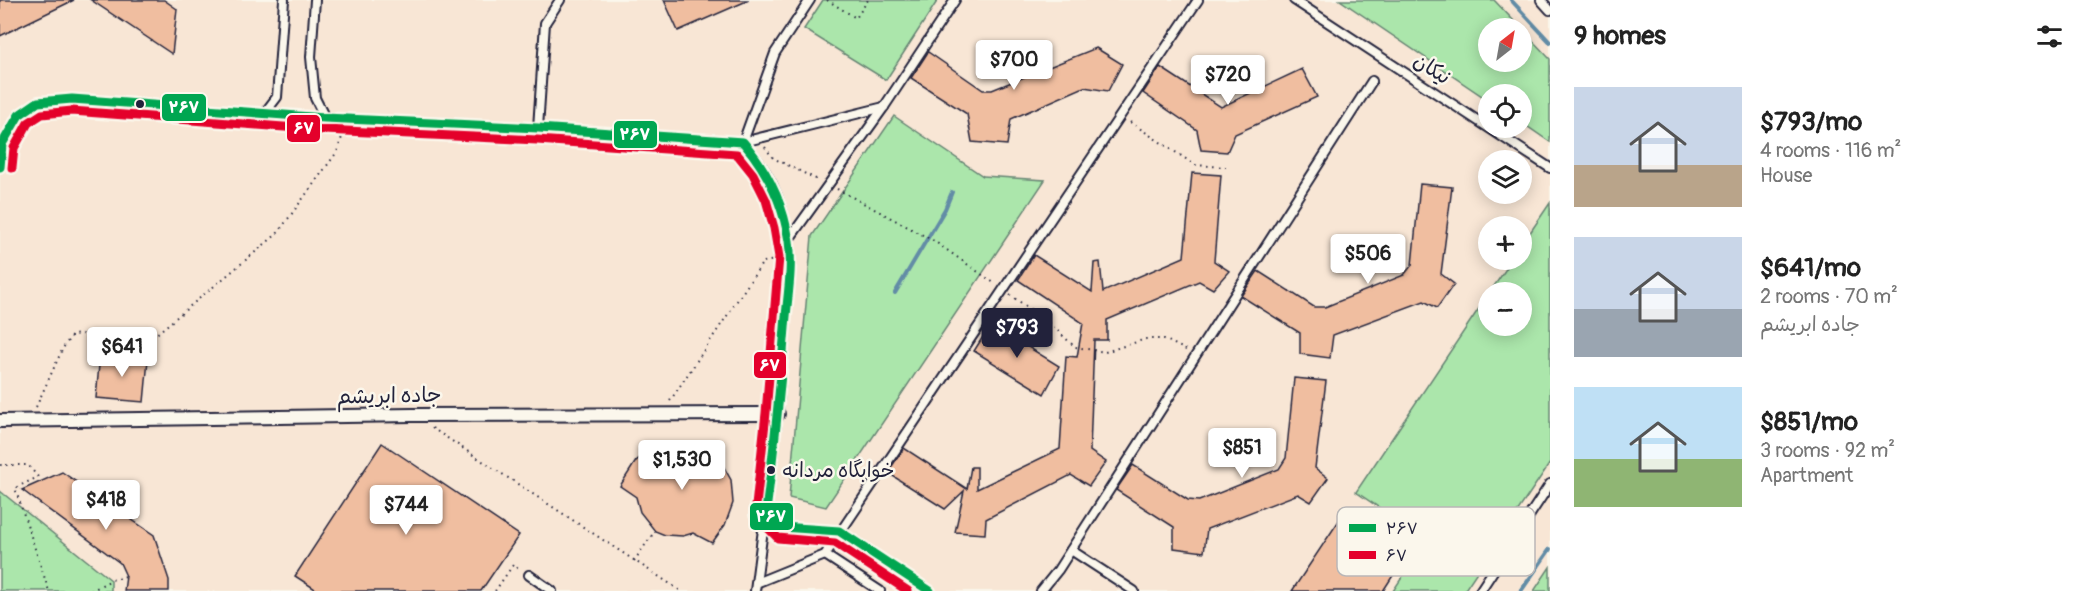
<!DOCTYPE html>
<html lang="en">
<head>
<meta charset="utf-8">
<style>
	:root { --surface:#fff; --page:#f6f6f6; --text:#222; --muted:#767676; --accent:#22223b }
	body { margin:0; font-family:Pangolin,"Playpen Sans Arabic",sans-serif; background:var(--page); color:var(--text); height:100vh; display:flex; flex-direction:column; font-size:22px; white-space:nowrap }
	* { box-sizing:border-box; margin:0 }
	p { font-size:20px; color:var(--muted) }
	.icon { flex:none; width:33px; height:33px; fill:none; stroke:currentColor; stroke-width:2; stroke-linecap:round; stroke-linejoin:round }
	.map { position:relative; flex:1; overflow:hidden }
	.sheet { display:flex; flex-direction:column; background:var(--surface); width:540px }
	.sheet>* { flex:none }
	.needle { width:39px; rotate:31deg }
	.controls { position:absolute; left:1478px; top:18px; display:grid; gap:12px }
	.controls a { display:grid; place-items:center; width:54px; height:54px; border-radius:50%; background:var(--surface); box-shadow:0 3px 15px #0003; font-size:30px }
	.price { position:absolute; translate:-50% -51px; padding:0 14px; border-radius:6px; background:#fff; color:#222; font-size:20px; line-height:39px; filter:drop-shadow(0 2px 3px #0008) }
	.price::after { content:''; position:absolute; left:50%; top:36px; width:18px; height:14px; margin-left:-9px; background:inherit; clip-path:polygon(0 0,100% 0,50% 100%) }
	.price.active { background:var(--accent); color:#fff }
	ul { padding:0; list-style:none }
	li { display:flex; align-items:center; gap:18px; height:150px; padding:0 24px }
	li span { display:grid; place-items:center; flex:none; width:168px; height:120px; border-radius:0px; color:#555 }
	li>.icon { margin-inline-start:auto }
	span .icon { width:72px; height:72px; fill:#fffc; stroke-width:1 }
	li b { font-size:26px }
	h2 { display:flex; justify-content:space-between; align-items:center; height:72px; padding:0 24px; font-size:26px }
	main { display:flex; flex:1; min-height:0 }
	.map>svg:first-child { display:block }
	.built { fill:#f8e6d5; fill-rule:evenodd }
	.green { fill:#abe6ab; stroke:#668473; stroke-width:1.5; fill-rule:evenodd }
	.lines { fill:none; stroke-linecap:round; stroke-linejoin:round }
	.stream { stroke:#628ca6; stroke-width:4 }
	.building { fill:#f0bea0; stroke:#22223b; stroke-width:1.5 }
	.service-casing { stroke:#22223b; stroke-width:12 }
	.pedestrian-casing { stroke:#22223b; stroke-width:16 }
	.path { stroke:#22223b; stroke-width:2; stroke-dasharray:1.5 4.5; stroke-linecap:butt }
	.service { stroke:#fbf7ec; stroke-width:8 }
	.pedestrian { stroke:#fbf7ec; stroke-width:12 }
	.bus-1-casing { stroke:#fbf7ec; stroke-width:14 }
	.bus-2-casing { stroke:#fbf7ec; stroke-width:14 }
	.bus-1 { stroke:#00a651; stroke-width:9 }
	.bus-2 { stroke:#e4002b; stroke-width:9 }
	.bus-dot { fill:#22223b; stroke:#fbf7ec; stroke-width:2 }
	.labels { text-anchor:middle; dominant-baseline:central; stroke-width:5; stroke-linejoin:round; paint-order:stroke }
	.bus-label { font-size:20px; fill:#22223b; stroke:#fbf7ec; text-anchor:start }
	.street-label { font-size:21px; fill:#22223b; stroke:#fbf7ec }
	.key { fill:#fbf7ec; stroke:#bab7b7; stroke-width:1.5 }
	.key-label { font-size:16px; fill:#22223b }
	.line-badge { stroke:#fbf7ec; stroke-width:2 }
	.badge-label { font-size:16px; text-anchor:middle; font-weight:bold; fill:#fff }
</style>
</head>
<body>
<main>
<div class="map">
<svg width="1550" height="591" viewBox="0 0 1550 591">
	<rect width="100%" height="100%" fill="#fbf7ec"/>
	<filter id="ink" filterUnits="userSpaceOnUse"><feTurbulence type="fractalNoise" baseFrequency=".0167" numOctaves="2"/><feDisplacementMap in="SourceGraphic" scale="12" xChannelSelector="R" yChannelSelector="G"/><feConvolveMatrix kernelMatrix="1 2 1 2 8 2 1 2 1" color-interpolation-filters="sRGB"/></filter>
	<g filter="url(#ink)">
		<!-- built -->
		<path class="built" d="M0,0h1550v591h-1550zM1488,28h33v34h-33zM1488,94h33v34h-33zM1488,160h33v34h-33zM1488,226h33v34h-33zM1488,292h33v34h-33z"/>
		<!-- green -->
		<g class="green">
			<polygon points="823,0 938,0 886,80 804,29"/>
			<path d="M1340,0h154l56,59v83l-29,-20v-28h-33v6zM1521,28v34h-33v-34z"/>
			<polygon points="894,116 983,176 1045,180 826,507 789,498 812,236"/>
			<polygon points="1550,203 1550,463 1464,591 1393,591 1427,540 1356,492 1488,295 1488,326 1521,326 1521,292 1490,292 1512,260 1521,260 1521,246"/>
			<polygon points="0,491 111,580 111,591 0,591"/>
			<polygon points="1550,567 1550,591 1534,591"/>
		</g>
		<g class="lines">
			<!-- stream -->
			<g class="stream">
				<polyline points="1511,0 1550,42"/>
				<polyline points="895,293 945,209 952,192"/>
				<polyline points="1521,591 1550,549"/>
			</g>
		</g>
		<!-- building -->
		<g class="building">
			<polygon points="0,0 74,0 0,36"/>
			<polygon points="91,0 164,0 177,9 172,54"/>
			<polygon points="664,0 749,0 678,31"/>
			<polygon points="1096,48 1122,64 1108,91 1084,87 1011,119 1007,145 972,142 967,114 911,78 928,52 983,90 992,90"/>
			<polygon points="1160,67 1221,107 1302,69 1317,97 1235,134 1227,152 1201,150 1197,130 1143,93"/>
			<polygon points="1192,173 1221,175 1214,261 1229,271 1213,289 1199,281 1107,320 1107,340 1094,340 1090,451 1106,462 1089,486 1071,475 986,519 985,534 955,532 964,491 945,509 888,473 892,466 904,448 967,489 971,467 977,467 977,489 1060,449 1066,356 1077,357 1083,323 1018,280 1034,255 1092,292 1094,263 1100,262 1103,292 1184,257"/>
			<polygon points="1420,184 1452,187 1441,274 1454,284 1437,308 1424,301 1333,335 1330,358 1300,354 1300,333 1241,296 1258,271 1314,307 1325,307 1404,275 1412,265"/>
			<polygon points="991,324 1059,366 1044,394 974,351"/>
			<polygon points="100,354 148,360 144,402 96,398"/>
			<polygon points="1294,378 1326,381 1315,468 1328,478 1311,502 1298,494 1207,529 1204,552 1174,548 1174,527 1116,490 1133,465 1188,500 1199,501 1279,469 1286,458"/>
			<polygon points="382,443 519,535 481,591 318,591 295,576"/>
			<polygon points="668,444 686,444 705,450 721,462 731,480 733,503 725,525 712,543 693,533 683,536 665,535 655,531 640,512 636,497 620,486 636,461 651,449"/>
			<polygon points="62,472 154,535 169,580 169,591 124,591 126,576 120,563 22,490"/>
			<polygon points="1344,513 1405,557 1383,591 1292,591"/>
		</g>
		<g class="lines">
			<!-- service casing -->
			<g class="service-casing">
				<g id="service">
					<polyline points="315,0 311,57 315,98 325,118"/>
					<polyline points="1294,0 1550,168"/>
					<polyline points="1541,0 1550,10"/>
					<polyline points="264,114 277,97 284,0"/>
					<polyline points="538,128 545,23 560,0"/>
					<polyline points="743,142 775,53 810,0"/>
					<polyline points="743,142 884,107"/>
					<path d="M0,167l2,-23 17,-29 19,-13 34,-3 253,19 213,10 205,14c31,33 44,71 48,115l-13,157 -23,177"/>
					<polyline points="790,238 884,107 955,0"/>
					<polyline points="766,511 782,527 839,531 930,591"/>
					<polyline points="1071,550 1134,591"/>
					<polyline points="825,555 880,591"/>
					<polyline points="529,575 552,591"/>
					<polyline points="756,583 825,555 1198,0"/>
					<polyline points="1041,591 1058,570 1083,531 1372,81"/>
					<polyline points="1480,591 1550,484"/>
				</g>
			</g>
			<!-- pedestrian casing -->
			<g class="pedestrian-casing">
				<polyline id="pedestrian" points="0,421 412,415 778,414"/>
			</g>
			<!-- path -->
			<g class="path">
				<polyline points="827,0 856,18 868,0"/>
				<polyline points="1130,122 1195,165 1226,167"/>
				<polyline points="765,147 773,158 818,180"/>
				<polyline points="837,189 934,241 994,283"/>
				<polyline points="1010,295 1047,321 1075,347 1105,352 1146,339 1164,339 1186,350"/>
				<polyline points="670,401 763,262 782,259"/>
				<polyline points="36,407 63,348 72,335 97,333 129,339 154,336 277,234 337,152 344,131"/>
				<polyline points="432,428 681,591"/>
				<polyline points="0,465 28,465 38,477 15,488 49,591"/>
				<polyline points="634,561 655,531"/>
				<polyline points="91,591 111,580 126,576"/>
				<polyline points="495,591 513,565 521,571"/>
			</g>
			<!-- service -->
			<use href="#service" class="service"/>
			<!-- pedestrian -->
			<use href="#pedestrian" class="pedestrian"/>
			<!-- bus-1 casing -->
			<g class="bus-1-casing">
				<path id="bus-1" d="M0,167l2,-23 17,-29 19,-13 34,-3 253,19 213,10 205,14c25,29 40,61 46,99 4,28 -2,58 -4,87 -5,61 -11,122 -19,183l16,16 57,4 91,60"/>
			</g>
			<!-- bus-2 casing -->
			<g class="bus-2-casing">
				<polyline id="bus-2" points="12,168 14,148 28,123 42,114 72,111 324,130 537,140 737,154 753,174 766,200 774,228 779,257 766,413 755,515 778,538 835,543 908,591"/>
			</g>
			<!-- bus-1 -->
			<use href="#bus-1" class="bus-1"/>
			<!-- bus-2 -->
			<use href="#bus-2" class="bus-2"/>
		</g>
	</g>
	<!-- markers -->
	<g class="bus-dot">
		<circle cx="140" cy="104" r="5"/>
		<circle cx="771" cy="470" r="5"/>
	</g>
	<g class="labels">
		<!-- bus labels -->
		<g class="bus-label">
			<text x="782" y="470">خوابگاه مردانه</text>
		</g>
		<!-- street labels -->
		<g class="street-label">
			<text transform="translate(1432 69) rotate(33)">نیکان</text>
			<text transform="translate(389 396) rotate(-1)">جاده ابریشم</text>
		</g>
	</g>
	<!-- legend -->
	<rect x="1337" y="507" width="198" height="69" rx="9" class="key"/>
	<rect x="1349" y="524" width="27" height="8" fill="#00a651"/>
	<rect x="1349" y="551" width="27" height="8" fill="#e4002b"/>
	<g class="key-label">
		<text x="1386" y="534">۲۶۷</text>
		<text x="1386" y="561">۶۷</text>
	</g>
	<g class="line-badge">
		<rect x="161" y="93" width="46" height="29" rx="6" fill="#00a651"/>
		<rect x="286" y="114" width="35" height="29" rx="6" fill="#e4002b"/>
		<rect x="613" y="120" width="45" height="29" rx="6" fill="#00a651"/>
		<rect x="753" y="351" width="34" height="28" rx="6" fill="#e4002b"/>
		<rect x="749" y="502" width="45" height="29" rx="6" fill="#00a651"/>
	</g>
	<g class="badge-label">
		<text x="184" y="113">۲۶۷</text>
		<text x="304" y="134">۶۷</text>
		<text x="635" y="140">۲۶۷</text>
		<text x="770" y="371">۶۷</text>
		<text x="771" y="522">۲۶۷</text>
	</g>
</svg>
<div class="controls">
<a><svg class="needle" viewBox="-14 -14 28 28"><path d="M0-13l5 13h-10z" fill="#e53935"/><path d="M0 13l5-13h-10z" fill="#767676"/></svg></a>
<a><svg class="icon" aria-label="locate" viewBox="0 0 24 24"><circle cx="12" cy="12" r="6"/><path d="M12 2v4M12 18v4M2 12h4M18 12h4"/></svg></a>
<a><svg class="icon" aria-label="layers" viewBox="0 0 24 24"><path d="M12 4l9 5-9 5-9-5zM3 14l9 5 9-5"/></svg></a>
<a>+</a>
<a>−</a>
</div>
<b class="price" style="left:1014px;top:91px">$700</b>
<b class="price" style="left:1228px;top:106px">$720</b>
<b class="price" style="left:1368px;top:285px">$506</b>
<b class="price active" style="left:1017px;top:359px">$793</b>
<b class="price" style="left:122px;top:378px">$641</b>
<b class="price" style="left:1242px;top:479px">$851</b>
<b class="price" style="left:682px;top:491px">$1,530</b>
<b class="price" style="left:106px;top:531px">$418</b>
<b class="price" style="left:406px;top:536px">$744</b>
</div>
<section class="sheet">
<h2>9 homes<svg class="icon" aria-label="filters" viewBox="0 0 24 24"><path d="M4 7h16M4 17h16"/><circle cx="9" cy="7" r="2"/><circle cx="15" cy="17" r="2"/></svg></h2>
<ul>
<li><span style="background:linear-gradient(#c9d6e8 65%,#b9a48a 0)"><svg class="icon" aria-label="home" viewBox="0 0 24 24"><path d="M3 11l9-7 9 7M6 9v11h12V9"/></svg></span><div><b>$793/mo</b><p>4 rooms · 116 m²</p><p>House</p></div></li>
<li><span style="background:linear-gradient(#c9d6e8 60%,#9aa5b1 0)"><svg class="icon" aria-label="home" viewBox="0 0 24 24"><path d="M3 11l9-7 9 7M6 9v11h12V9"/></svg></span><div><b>$641/mo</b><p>2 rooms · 70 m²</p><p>جاده ابریشم</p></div></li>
<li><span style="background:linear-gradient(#bfe0f5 60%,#8fb573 0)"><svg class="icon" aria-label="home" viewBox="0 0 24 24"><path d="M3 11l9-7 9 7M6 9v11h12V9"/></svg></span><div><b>$851/mo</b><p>3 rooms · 92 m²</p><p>Apartment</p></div></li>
</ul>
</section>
</main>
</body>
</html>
